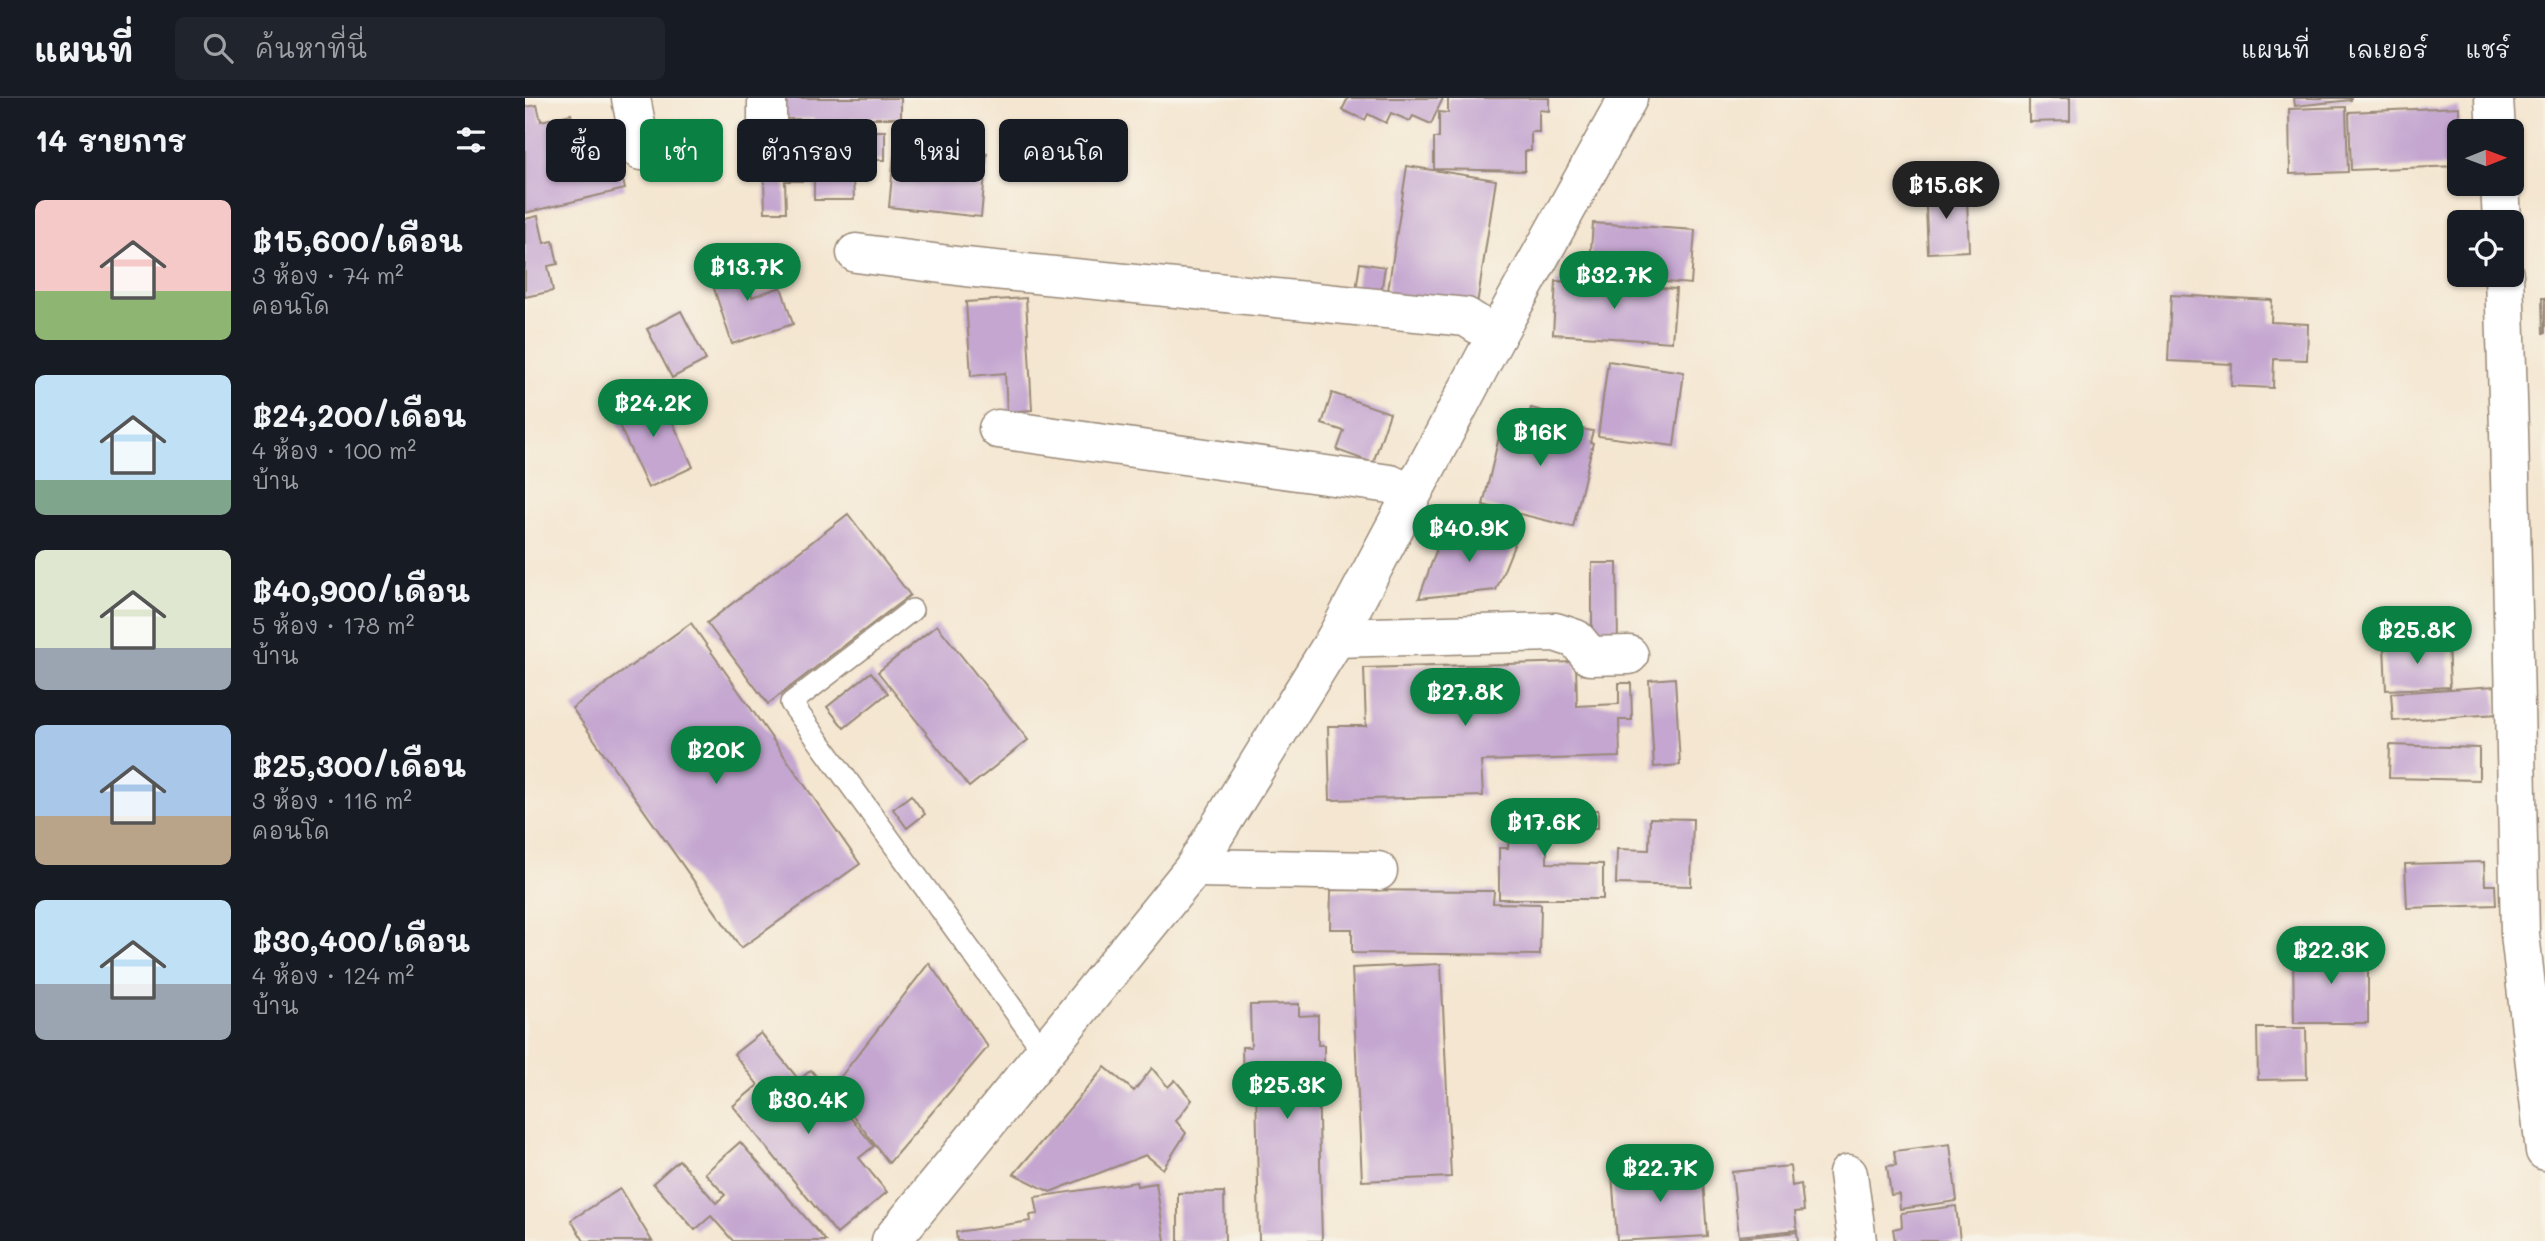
<!DOCTYPE html>
<html lang="th">
<head>
<meta charset="utf-8">
<style>
	:root { --surface:#171b24; --page:#20242c; --text:#f1f3f6; --muted:#9ea1a6; --line:#363941; --accent:#0b8043 }
	body { margin:0; font-family:Mali,"Playpen Sans Thai",sans-serif; background:var(--page); color:var(--text); height:100vh; display:flex; flex-direction:column; font-size:26px; white-space:nowrap }
	* { box-sizing:border-box; margin:0 }
	p { font-size:23px; color:var(--muted) }
	.icon { flex:none; width:38px; height:38px; fill:none; stroke:currentColor; stroke-width:2; stroke-linecap:round; stroke-linejoin:round }
	.map { position:relative; flex:1; overflow:hidden }
	.drawer { display:flex; flex-direction:column; background:var(--surface); width:525px }
	.drawer>* { flex:none }
	.banner { position:absolute; left:21px; top:21px; width:665px; height:63px; display:flex; gap:14px }
	.needle { width:46px; rotate:89deg }
	.tools { position:absolute; left:1922px; top:21px; display:grid; gap:14px }
	.tools a { display:grid; place-items:center; width:77px; height:77px; border-radius:10px; background:var(--surface); box-shadow:0 2px 5px #0004; font-size:35px }
	.price { position:absolute; translate:-50% -60px; padding:0 16px; border-radius:24px; background:var(--accent); color:#fff; font-size:23px; line-height:46px; filter:drop-shadow(0 2px 4px #0008) }
	.price::after { content:''; position:absolute; left:50%; top:42px; width:21px; height:16px; margin-left:-10px; background:inherit; clip-path:polygon(0 0,100% 0,50% 100%) }
	.price.on { background:#222; color:#fff }
	ul { padding:0; list-style:none }
	li { display:flex; align-items:center; gap:21px; height:175px; padding:0 35px }
	li span { display:grid; place-items:center; flex:none; width:196px; height:140px; border-radius:10px; color:#555 }
	li>.icon { margin-inline-start:auto }
	span .icon { width:84px; height:84px; fill:#fffc; stroke-width:1 }
	li b { font-size:30px }
	h2 { display:flex; justify-content:space-between; align-items:center; height:84px; padding:0 35px; font-size:30px }
	.tag { padding:0 24px; border-radius:10px; background:var(--surface); box-shadow:0 2px 5px #0004; font-size:24px; line-height:63px }
	.tag.on { background:var(--accent); color:#fff }
	header { display:flex; align-items:center; gap:42px; box-sizing:border-box; height:98px; padding:0 35px; background:var(--surface); border-bottom:2px solid var(--line) }
	header strong { font-size:33px }
	nav { display:flex; gap:38px; margin-inline-start:auto; font-size:24px }
	.search { width:490px; height:63px; background:var(--page); display:flex; align-items:center; gap:18px; box-sizing:border-box; padding:0 24px; border-radius:10px; color:var(--muted); font-size:26px }
	main { display:flex; flex:1; min-height:0 }
	.map>svg:first-child { display:block }
	.building { fill:#c4a6d0 }
	.lines { fill:none; stroke-linecap:round; stroke-linejoin:round }
	.service-casing { stroke:#988877; stroke-width:24 }
	.minor-casing { stroke:#988877; stroke-width:41 }
	.tertiary-casing { stroke:#988877; stroke-width:41 }
	.service { stroke:#fff; stroke-width:21 }
	.minor { stroke:#fff; stroke-width:38 }
	.tertiary { stroke:#fff; stroke-width:38 }
</style>
</head>
<body>
<header>
<strong>แผนที่</strong>
<div class="search"><svg class="icon" aria-label="search" viewBox="0 0 24 24"><circle cx="10" cy="10" r="6"/><path d="M15 15l6 6"/></svg>ค้นหาที่นี่</div>
<nav><a>แผนที่</a><a>เลเยอร์</a><a>แชร์</a></nav>
</header>
<main>
<section class="drawer">
<h2>14 รายการ<svg class="icon" aria-label="filters" viewBox="0 0 24 24"><path d="M4 7h16M4 17h16"/><circle cx="9" cy="7" r="2"/><circle cx="15" cy="17" r="2"/></svg></h2>
<ul>
<li><span style="background:linear-gradient(#f6c9c9 65%,#8fb573 0)"><svg class="icon" aria-label="home" viewBox="0 0 24 24"><path d="M3 11l9-7 9 7M6 9v11h12V9"/></svg></span><div><b>฿15,600/เดือน</b><p>3 ห้อง · 74 m²</p><p>คอนโด</p></div></li>
<li><span style="background:linear-gradient(#bfe0f5 75%,#7fa58c 0)"><svg class="icon" aria-label="home" viewBox="0 0 24 24"><path d="M3 11l9-7 9 7M6 9v11h12V9"/></svg></span><div><b>฿24,200/เดือน</b><p>4 ห้อง · 100 m²</p><p>บ้าน</p></div></li>
<li><span style="background:linear-gradient(#dfe7d0 70%,#9aa5b1 0)"><svg class="icon" aria-label="home" viewBox="0 0 24 24"><path d="M3 11l9-7 9 7M6 9v11h12V9"/></svg></span><div><b>฿40,900/เดือน</b><p>5 ห้อง · 178 m²</p><p>บ้าน</p></div></li>
<li><span style="background:linear-gradient(#a9c7e8 65%,#b9a48a 0)"><svg class="icon" aria-label="home" viewBox="0 0 24 24"><path d="M3 11l9-7 9 7M6 9v11h12V9"/></svg></span><div><b>฿25,300/เดือน</b><p>3 ห้อง · 116 m²</p><p>คอนโด</p></div></li>
<li><span style="background:linear-gradient(#bfe0f5 60%,#9aa5b1 0)"><svg class="icon" aria-label="home" viewBox="0 0 24 24"><path d="M3 11l9-7 9 7M6 9v11h12V9"/></svg></span><div><b>฿30,400/เดือน</b><p>4 ห้อง · 124 m²</p><p>บ้าน</p></div></li>
</ul>
</section>
<div class="map">
<svg width="2020" height="1143" viewBox="0 0 2020 1143">
	<rect width="100%" height="100%" fill="#f7f3e8"/>
	<filter id="ink" filterUnits="userSpaceOnUse"><feTurbulence type="fractalNoise" baseFrequency=".0143" numOctaves="2"/><feDisplacementMap in="SourceGraphic" scale="14" xChannelSelector="R" yChannelSelector="G"/><feConvolveMatrix kernelMatrix="1 2 1 2 8 2 1 2 1" color-interpolation-filters="sRGB"/></filter>
	<filter id="wash" filterUnits="userSpaceOnUse"><feTurbulence type="fractalNoise" baseFrequency=".00686" numOctaves="4" result="noise"/><feDisplacementMap in="SourceGraphic" scale="28" xChannelSelector="R" yChannelSelector="G"/><feGaussianBlur stdDeviation="1.57" result="paint"/><feColorMatrix in="noise" values="0 0 0 0 0 0 0 0 0 0 0 0 0 0 0 0 0 1.4 0 .05"/><feComposite in="paint" operator="in"/></filter>
	<g filter="url(#wash)">
		<rect width="100%" height="100%" fill="#f4e6d0"/>
		<g id="blocks">
			<!-- building -->
			<g class="building">
				<polygon points="254,0 376,0 376,20 325,20 325,33 360,33 360,62 347,62 347,81 328,81 329,102 289,102 289,83 260,83 261,114 240,114 239,81 261,80 261,38 288,38 289,21 254,21"/>
				<polygon points="823,0 918,0 906,26 888,18 885,23 866,15 861,25 843,16 840,22 817,12"/>
				<polygon points="923,0 1024,0 1024,13 1014,12 1014,34 1006,34 1006,53 1000,53 1000,73 909,71 909,40 914,40 914,14 923,15"/>
				<polygon points="1504,0 1545,0 1545,23 1504,24"/>
				<polygon points="1769,0 1826,0 1826,2 1770,8"/>
				<polygon points="12,7 16,23 46,16 59,69 93,61 100,91 0,115 0,9"/>
				<polygon points="1821,9 1823,74 1765,76 1764,11"/>
				<polygon points="1934,9 1934,68 1826,72 1824,14"/>
				<polygon points="370,46 462,55 456,119 364,109"/>
				<polygon points="882,68 971,82 951,213 862,199"/>
				<polygon points="1400,88 1426,88 1427,102 1442,101 1444,153 1403,155"/>
				<polygon points="13,118 19,145 28,143 33,166 23,168 28,193 0,199 0,121"/>
				<polygon points="1068,125 1170,132 1166,186 1064,178"/>
				<polygon points="214,158 227,199 256,189 268,226 207,246 182,169"/>
				<polygon points="835,165 860,169 856,195 831,192"/>
				<polygon points="1031,183 1151,191 1147,244 1028,236"/>
				<polygon points="1646,197 1747,202 1746,224 1783,226 1782,262 1749,261 1748,290 1706,288 1707,266 1643,263"/>
				<polygon points="501,200 507,312 482,314 480,275 446,278 441,204"/>
				<polygon points="2017,200 2020,200 2020,235 2018,235"/>
				<polygon points="156,213 181,262 147,280 122,231"/>
				<polygon points="1083,263 1159,274 1149,348 1073,338"/>
				<polygon points="133,292 168,369 123,390 88,314"/>
				<polygon points="807,295 865,315 848,365 812,352 819,333 797,326"/>
				<polygon points="1006,310 1047,320 1045,329 1068,333 1065,344 1068,345 1048,429 958,407 978,322 1001,328"/>
				<polygon points="323,416 385,497 243,606 182,525"/>
				<polygon points="996,430 971,492 894,500 915,442"/>
				<polygon points="1067,465 1092,465 1093,552 1067,552"/>
				<polygon points="166,525 335,766 216,850 47,610"/>
				<polygon points="412,527 503,642 444,689 353,574"/>
				<polygon points="1923,545 1925,589 1861,592 1859,547"/>
				<polygon points="1051,564 1052,608 1094,606 1094,585 1106,585 1107,622 1094,622 1095,659 956,663 958,698 805,702 803,628 841,628 839,570"/>
				<polygon points="346,574 363,595 319,630 302,609"/>
				<polygon points="1150,580 1155,667 1129,669 1124,582"/>
				<polygon points="1970,588 1972,616 1868,623 1866,595"/>
				<polygon points="1865,647 1954,650 1954,682 1864,680"/>
				<polygon points="386,697 400,716 382,730 368,711"/>
				<polygon points="976,712 1073,712 1073,730 1022,729 1022,765 1078,766 1078,801 974,801 974,750 983,750 984,739 975,739"/>
				<polygon points="1125,720 1168,721 1166,788 1091,786 1092,751 1124,752"/>
				<polygon points="1959,764 1960,787 1970,787 1971,807 1882,810 1880,766"/>
				<polygon points="806,792 969,793 968,805 1016,806 1015,857 827,855 827,831 805,831"/>
				<polygon points="1768,852 1843,852 1843,925 1769,925"/>
				<polygon points="404,865 463,949 364,1065 307,990"/>
				<polygon points="916,866 926,1079 837,1083 827,870"/>
				<polygon points="774,906 774,918 793,917 793,947 799,947 799,981 793,981 797,1143 734,1143 731,985 718,985 717,949 726,949 725,907"/>
				<polygon points="1732,930 1781,930 1782,981 1733,982"/>
				<polygon points="236,935 274,982 286,972 349,1048 334,1060 362,1094 312,1136 208,1008 233,987 209,956"/>
				<polygon points="580,969 609,993 627,970 643,989 650,982 667,1002 651,1023 661,1035 638,1071 621,1057 525,1094 489,1076"/>
				<polygon points="215,1044 301,1143 208,1143 186,1118 170,1132 128,1085 154,1062 191,1105 200,1097 180,1075"/>
				<polygon points="1425,1046 1432,1103 1375,1111 1374,1096 1366,1097 1362,1068 1371,1067 1369,1053"/>
				<polygon points="1265,1068 1267,1088 1276,1086 1279,1113 1270,1114 1272,1132 1214,1138 1207,1074"/>
				<polygon points="1177,1069 1182,1138 1092,1143 1087,1075"/>
				<polygon points="611,1084 612,1088 631,1085 640,1143 432,1143 431,1134 506,1123 505,1117 513,1116 510,1099"/>
				<polygon points="95,1091 127,1143 59,1143 46,1122"/>
				<polygon points="699,1094 700,1143 653,1143 653,1095"/>
				<polygon points="1431,1108 1435,1143 1370,1143 1368,1131 1377,1129 1376,1115"/>
				<polygon points="1272,1134 1273,1143 1215,1143 1214,1140"/>
			</g>
		</g>
	</g>
	<g filter="url(#ink)">
		<use href="#blocks" fill-opacity="0" stroke="#988877" stroke-width="2"/>
		<g class="lines">
			<!-- service casing -->
			<g class="service-casing">
				<polyline id="service" points="387,512 266,605 520,955"/>
			</g>
			<!-- minor casing -->
			<g class="minor-casing">
				<g id="minor">
					<polyline points="106,0 116,53"/>
					<polyline points="242,0 242,50"/>
					<polyline points="1969,0 1971,33"/>
					<polyline points="1975,86 1977,124"/>
					<polyline points="331,155 440,169 941,219 971,238"/>
					<polyline points="1979,177 1984,332 1995,836 2020,1053"/>
					<polyline points="473,331 865,386 886,396"/>
					<polyline points="811,540 1030,534 1051,541 1065,558 1104,557"/>
					<polyline points="669,770 853,773"/>
					<polyline points="1323,1076 1332,1143"/>
				</g>
			</g>
			<!-- tertiary casing -->
			<g class="tertiary-casing">
				<polyline id="tertiary" points="366,1143 669,770 811,540 971,238 1103,0"/>
			</g>
			<!-- service -->
			<use href="#service" class="service"/>
			<!-- minor -->
			<use href="#minor" class="minor"/>
			<!-- tertiary -->
			<use href="#tertiary" class="tertiary"/>
		</g>
	</g>
</svg>
<div class="tools">
<a><svg class="needle" viewBox="-14 -14 28 28"><path d="M0-13l5 13h-10z" fill="#e53935"/><path d="M0 13l5-13h-10z" fill="#9ea1a6"/></svg></a>
<a><svg class="icon" aria-label="locate" viewBox="0 0 24 24"><circle cx="12" cy="12" r="6"/><path d="M12 2v4M12 18v4M2 12h4M18 12h4"/></svg></a>
</div>
<b class="price on" style="left:1421px;top:123px">฿15.6K</b>
<b class="price" style="left:222px;top:205px">฿13.7K</b>
<b class="price" style="left:1089px;top:213px">฿32.7K</b>
<b class="price" style="left:128px;top:341px">฿24.2K</b>
<b class="price" style="left:1015px;top:370px">฿16K</b>
<b class="price" style="left:944px;top:466px">฿40.9K</b>
<b class="price" style="left:1892px;top:568px">฿25.8K</b>
<b class="price" style="left:940px;top:630px">฿27.8K</b>
<b class="price" style="left:191px;top:688px">฿20K</b>
<b class="price" style="left:1019px;top:760px">฿17.6K</b>
<b class="price" style="left:1806px;top:888px">฿22.3K</b>
<b class="price" style="left:762px;top:1023px">฿25.3K</b>
<b class="price" style="left:283px;top:1038px">฿30.4K</b>
<b class="price" style="left:1135px;top:1106px">฿22.7K</b>
<div class="banner">
<a class="tag">ซื้อ</a>
<a class="tag on">เช่า</a>
<a class="tag">ตัวกรอง</a>
<a class="tag">ใหม่</a>
<a class="tag">คอนโด</a>
</div>
</div>
</main>
</body>
</html>
